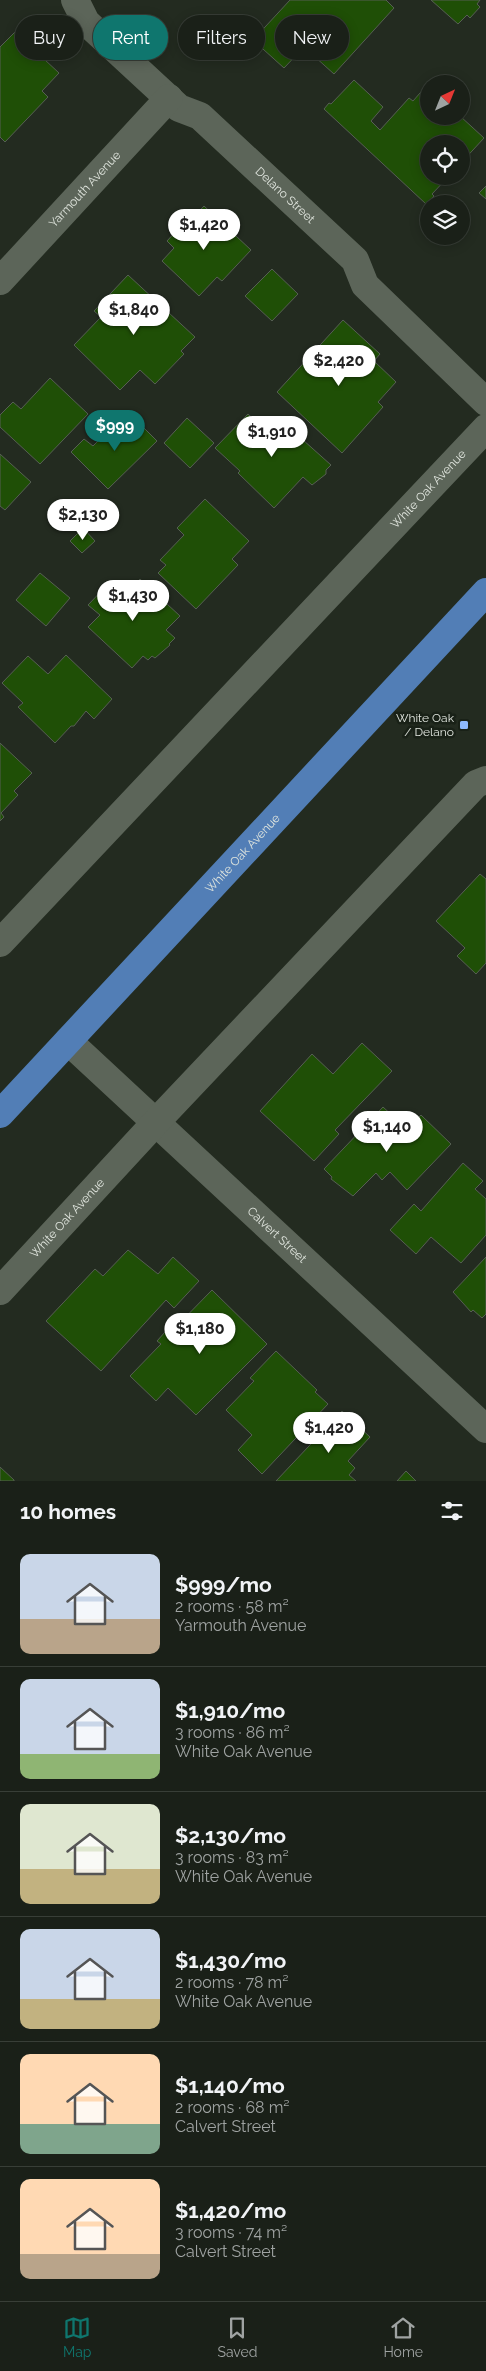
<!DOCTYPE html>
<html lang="en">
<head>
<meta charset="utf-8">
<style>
	:root { --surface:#1a2018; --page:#272d25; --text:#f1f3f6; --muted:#9fa3a2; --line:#383e37; --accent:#0f766e }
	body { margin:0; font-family:Raleway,sans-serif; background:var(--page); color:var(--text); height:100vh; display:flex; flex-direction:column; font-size:19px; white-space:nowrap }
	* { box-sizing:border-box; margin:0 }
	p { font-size:16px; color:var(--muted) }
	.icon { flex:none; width:28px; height:28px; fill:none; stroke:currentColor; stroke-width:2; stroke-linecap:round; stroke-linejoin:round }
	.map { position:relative; height:1481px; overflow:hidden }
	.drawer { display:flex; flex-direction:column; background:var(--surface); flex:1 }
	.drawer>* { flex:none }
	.top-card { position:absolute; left:15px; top:15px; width:456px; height:45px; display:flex; gap:10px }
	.needle { width:32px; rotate:43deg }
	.buttons { position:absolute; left:420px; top:75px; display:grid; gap:10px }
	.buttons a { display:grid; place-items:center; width:50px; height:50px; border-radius:50%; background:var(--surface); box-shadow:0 2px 12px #0003,0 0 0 1px var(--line); font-size:25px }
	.price { position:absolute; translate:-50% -42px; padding:0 11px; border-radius:18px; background:#fff; color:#222; font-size:16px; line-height:32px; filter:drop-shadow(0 1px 2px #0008) }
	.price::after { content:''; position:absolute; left:50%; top:30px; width:15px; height:11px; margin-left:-8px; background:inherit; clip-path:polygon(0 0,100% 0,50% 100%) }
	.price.on { background:var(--accent); color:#fff }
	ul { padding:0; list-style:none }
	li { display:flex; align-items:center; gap:15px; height:125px; padding:0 20px }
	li+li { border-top:1px solid var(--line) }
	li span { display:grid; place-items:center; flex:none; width:140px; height:100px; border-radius:10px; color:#555 }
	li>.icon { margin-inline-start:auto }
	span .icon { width:60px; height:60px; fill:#fffc; stroke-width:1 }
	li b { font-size:21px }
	h2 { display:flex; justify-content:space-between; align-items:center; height:60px; padding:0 20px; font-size:21px }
	.chip { padding:0 18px; border-radius:22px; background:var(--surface); box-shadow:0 2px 12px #0003,0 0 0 1px var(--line); font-size:18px; line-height:45px }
	.chip.on { background:var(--accent); color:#fff }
	.tabs { display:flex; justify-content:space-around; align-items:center; height:70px; border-top:1px solid var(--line); background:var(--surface); font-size:14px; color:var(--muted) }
	.tabs a { display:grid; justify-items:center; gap:2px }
	.tabs .on { color:var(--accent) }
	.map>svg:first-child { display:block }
	.building { fill:#1f4f06; stroke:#565f53 }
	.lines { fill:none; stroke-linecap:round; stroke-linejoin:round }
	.minor { stroke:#5c6559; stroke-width:28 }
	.major { stroke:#527eb6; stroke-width:28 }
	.poi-dot { fill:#8db9fc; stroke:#192117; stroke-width:2 }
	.labels { text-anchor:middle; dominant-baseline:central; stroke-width:5; stroke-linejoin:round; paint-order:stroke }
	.street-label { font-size:12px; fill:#e0e5de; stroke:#192117 }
	.poi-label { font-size:12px; fill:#e0e5de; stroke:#192117; text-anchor:end }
</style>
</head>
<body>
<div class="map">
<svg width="486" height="1481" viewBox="0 0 486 1481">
	<rect width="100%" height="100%" fill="#232b20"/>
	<!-- building -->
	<g class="building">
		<polygon points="290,0 386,0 394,8 334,74 304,47 284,68 253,40"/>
		<polygon points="431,0 480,0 477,4 480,7 470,18 467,15 458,24"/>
		<polygon points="15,32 59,73 42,91 48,97 5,142 0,137 0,47"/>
		<polygon points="354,80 383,107 371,121 380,130 409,98 413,101 427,85 429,116 460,116 484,138 461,163 461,144 429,144 429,176 449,176 432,194 434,196 426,204 324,109 329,103 331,104"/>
		<polygon points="486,186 486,199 479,193"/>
		<polygon points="204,206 251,250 222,281 217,277 199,296 162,261 174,248 167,241 186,220 188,223"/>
		<polygon points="272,269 298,294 272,321 245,296"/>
		<polygon points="128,275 195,337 181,351 184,354 155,384 140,370 120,390 74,345 101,317 94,311"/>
		<polygon points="343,320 380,354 374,361 396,382 378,402 383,407 342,453 277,392"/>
		<polygon points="50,378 88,414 40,464 0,427 0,415 13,402 21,409"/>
		<polygon points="248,414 262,427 270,418 280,427 284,423 331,465 326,470 326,474 312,485 303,477 274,508 238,473 240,471 215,448"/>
		<polygon points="131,415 157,441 108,489 71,452 84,439 93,446 104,435 108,439"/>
		<polygon points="187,418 214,443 190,468 164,443"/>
		<polygon points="0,454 31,482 5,510 0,506"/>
		<polygon points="205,499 249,541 232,559 238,565 196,609 158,573 166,565 160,560 184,535 177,528"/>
		<polygon points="83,528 95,541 82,553 70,541"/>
		<polygon points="40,573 70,598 46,626 16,600"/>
		<polygon points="140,579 180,616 166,630 175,638 169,644 170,645 155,658 152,656 148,660 143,656 132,668 88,627 100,615 88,605 109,583 123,598"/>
		<polygon points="66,655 112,699 94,719 86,711 74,726 71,726 55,743 18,707 23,703 2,683 28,656 48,674"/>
		<polygon points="0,743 32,773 14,791 18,795 1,813 4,817 0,821"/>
		<polygon points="480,874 486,879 486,963 476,974 457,956 465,948 436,921"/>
		<polygon points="362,1043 392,1071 335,1130 339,1134 314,1161 260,1111 312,1054 333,1074"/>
		<polygon points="383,1107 407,1129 421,1115 451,1144 407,1190 390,1172 382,1180 376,1173 353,1196 331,1179 332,1177 324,1169"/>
		<polygon points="463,1163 483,1181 475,1189 486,1199 486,1235 461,1263 431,1237 416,1254 390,1230 414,1204 421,1211"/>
		<polygon points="128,1250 158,1274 173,1257 199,1281 174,1308 166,1300 101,1371 46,1321 95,1269 103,1276"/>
		<polygon points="486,1257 486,1314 482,1318 473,1310 471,1312 453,1292"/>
		<polygon points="212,1290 267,1344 196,1415 168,1388 156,1401 130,1376 161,1344 157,1341 165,1332 168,1335"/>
		<polygon points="276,1351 317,1390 315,1392 328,1404 262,1474 238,1450 252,1435 226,1410 254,1381 250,1378"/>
		<polygon points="342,1411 370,1437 348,1461 355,1468 349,1475 356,1481 276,1481"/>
		<polygon points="0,1467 14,1480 14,1481 0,1481"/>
		<polygon points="406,1471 416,1481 397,1481"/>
	</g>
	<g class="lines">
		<!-- minor -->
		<g class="minor">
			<path id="s1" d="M75,0l11,22 93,86 21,8 155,144 10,25 121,117"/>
			<path id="s2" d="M0,281l169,-183"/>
			<path id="s3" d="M0,943l486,-515"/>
			<path id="s4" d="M68,1041l418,388"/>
			<path id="s5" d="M0,1291l156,-169 320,-338 10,-4"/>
		</g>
		<!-- major -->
		<path class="major" id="s6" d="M0,1114l486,-522"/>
	</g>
	<!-- markers -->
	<rect class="poi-dot" x="459" y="720" width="10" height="10" rx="2.5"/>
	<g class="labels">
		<!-- street labels -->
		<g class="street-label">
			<text stroke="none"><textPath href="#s2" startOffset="125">Yarmouth Avenue</textPath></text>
			<text stroke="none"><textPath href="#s1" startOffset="290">Delano Street</textPath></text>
			<text stroke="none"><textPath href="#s3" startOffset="624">White Oak Avenue</textPath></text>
			<text stroke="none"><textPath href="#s6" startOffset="356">White Oak Avenue</textPath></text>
			<text stroke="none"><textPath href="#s5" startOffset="99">White Oak Avenue</textPath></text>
			<text stroke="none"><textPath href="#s4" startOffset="285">Calvert Street</textPath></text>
		</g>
		<!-- poi labels -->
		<g class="poi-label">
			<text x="454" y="718">White Oak<tspan x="454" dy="14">/ Delano</tspan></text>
		</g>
	</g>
</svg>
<div class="buttons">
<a><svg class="needle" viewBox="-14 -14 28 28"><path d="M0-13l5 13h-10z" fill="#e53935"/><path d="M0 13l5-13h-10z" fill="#9fa3a2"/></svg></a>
<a><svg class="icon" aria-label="locate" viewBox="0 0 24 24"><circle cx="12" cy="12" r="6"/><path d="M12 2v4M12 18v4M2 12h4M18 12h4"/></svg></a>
<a><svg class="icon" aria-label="layers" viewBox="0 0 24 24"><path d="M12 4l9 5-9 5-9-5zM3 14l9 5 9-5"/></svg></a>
</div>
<b class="price" style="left:204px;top:251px">$1,420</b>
<b class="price" style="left:134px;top:336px">$1,840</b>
<b class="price" style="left:339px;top:387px">$2,420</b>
<b class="price on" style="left:115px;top:452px">$999</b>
<b class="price" style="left:272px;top:458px">$1,910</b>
<b class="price" style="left:83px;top:541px">$2,130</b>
<b class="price" style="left:133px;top:622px">$1,430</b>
<b class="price" style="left:387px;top:1153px">$1,140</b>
<b class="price" style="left:200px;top:1355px">$1,180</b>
<b class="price" style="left:329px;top:1454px">$1,420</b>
<div class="top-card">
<a class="chip">Buy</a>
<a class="chip on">Rent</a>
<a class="chip">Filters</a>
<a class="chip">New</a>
</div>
</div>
<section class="drawer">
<h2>10 homes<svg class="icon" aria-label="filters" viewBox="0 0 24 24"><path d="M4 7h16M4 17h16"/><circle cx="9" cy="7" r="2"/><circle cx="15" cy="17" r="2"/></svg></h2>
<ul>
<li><span style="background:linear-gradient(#c9d6e8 65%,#b9a48a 0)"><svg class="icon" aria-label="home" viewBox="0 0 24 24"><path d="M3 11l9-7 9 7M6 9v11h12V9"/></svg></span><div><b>$999/mo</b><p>2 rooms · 58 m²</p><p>Yarmouth Avenue</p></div></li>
<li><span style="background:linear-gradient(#c9d6e8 75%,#8fb573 0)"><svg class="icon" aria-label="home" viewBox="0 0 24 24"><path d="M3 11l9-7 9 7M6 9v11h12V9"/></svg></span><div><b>$1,910/mo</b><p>3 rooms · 86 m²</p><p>White Oak Avenue</p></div></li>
<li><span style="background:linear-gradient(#dfe7d0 65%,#c2b280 0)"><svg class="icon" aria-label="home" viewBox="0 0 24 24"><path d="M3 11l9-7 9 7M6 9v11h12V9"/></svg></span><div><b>$2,130/mo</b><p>3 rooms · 83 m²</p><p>White Oak Avenue</p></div></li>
<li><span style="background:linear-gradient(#c9d6e8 70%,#c2b280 0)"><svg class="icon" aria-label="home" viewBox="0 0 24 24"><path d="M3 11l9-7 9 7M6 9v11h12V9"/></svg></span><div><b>$1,430/mo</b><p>2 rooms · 78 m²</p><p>White Oak Avenue</p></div></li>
<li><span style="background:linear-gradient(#ffd9b3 70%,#7fa58c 0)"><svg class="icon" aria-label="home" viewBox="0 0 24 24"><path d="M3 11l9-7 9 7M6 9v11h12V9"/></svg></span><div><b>$1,140/mo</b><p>2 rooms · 68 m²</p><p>Calvert Street</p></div></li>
<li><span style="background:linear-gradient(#ffd9b3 75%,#b9a48a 0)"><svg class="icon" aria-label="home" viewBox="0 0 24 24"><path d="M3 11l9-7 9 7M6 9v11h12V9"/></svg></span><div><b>$1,420/mo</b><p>3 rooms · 74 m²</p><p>Calvert Street</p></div></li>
</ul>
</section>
<nav class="tabs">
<a class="on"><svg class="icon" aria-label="map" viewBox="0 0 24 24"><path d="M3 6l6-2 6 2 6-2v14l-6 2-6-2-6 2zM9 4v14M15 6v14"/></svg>Map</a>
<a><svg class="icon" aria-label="saved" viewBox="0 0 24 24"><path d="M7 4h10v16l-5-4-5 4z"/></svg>Saved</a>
<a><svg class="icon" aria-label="home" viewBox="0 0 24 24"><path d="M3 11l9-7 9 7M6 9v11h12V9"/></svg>Home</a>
</nav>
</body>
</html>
